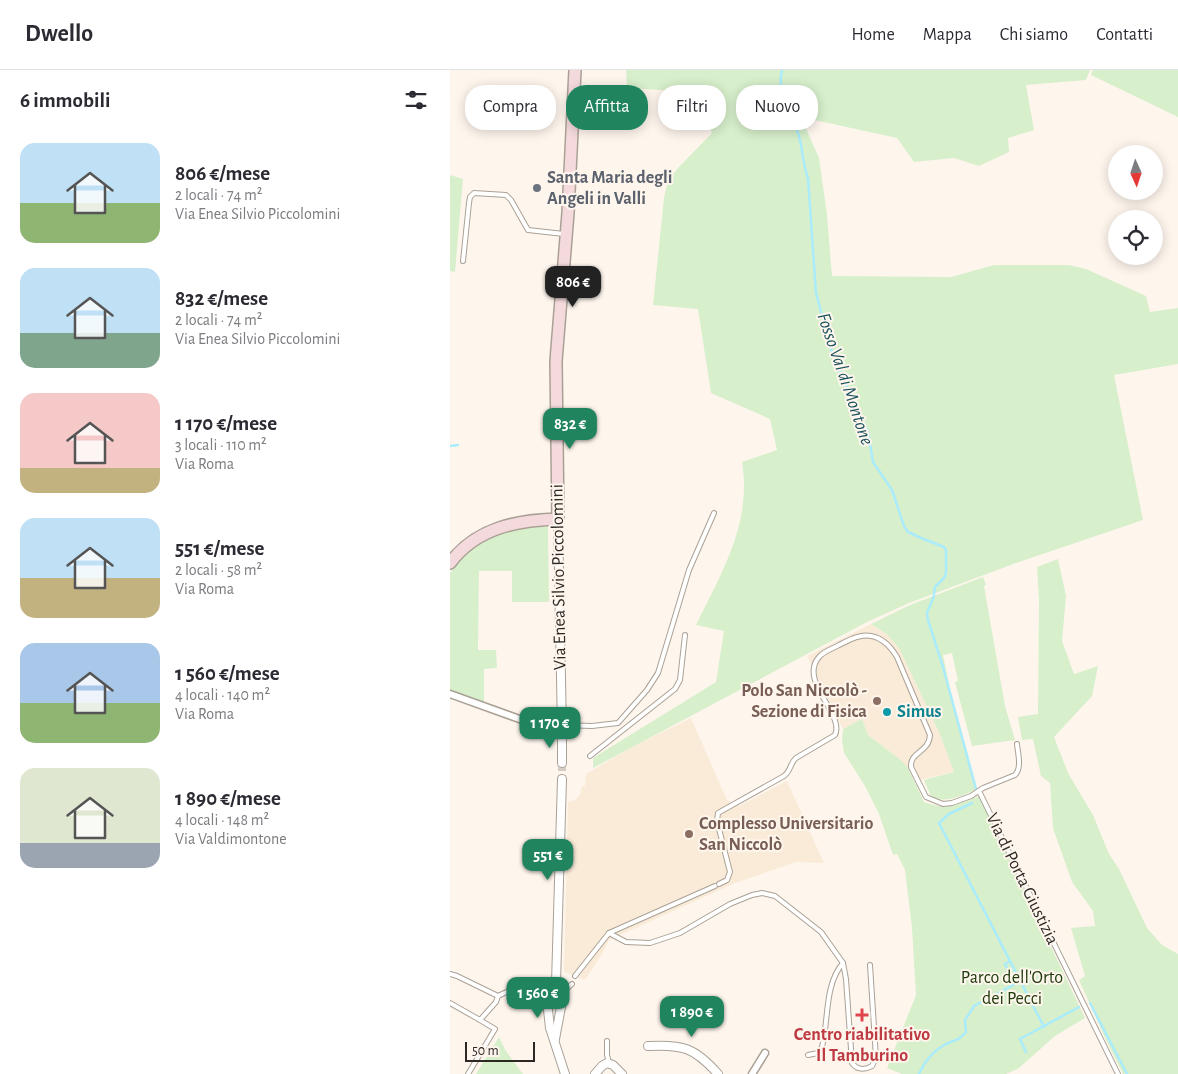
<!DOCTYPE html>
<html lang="it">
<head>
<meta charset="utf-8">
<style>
	:root { --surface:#fff; --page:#f2f2f3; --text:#2b2b33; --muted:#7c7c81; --line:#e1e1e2; --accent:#20855f }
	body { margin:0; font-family:"Alegreya Sans",sans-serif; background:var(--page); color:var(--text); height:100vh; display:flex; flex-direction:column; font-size:19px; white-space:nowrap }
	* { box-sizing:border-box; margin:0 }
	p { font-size:16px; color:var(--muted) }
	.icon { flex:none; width:28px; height:28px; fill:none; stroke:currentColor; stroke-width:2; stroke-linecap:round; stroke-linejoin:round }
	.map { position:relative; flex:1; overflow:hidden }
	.details { display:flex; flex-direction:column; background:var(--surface); width:450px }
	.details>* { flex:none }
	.guide { position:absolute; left:15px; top:15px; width:475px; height:45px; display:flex; gap:10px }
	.needle { width:32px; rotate:177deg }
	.controls { position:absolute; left:658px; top:75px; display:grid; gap:10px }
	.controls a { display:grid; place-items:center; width:55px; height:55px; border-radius:50%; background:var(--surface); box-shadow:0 2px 12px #0003; font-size:25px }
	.scale { position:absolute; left:15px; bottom:12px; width:70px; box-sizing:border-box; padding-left:5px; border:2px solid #2c2925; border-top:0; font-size:14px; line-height:18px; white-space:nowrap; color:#2c2925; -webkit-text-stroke:4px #fef6ed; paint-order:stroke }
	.price { position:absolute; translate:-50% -42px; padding:0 11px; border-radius:10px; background:var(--accent); color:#fff; font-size:16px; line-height:32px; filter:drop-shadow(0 1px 2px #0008) }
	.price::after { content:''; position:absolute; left:50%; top:30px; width:15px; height:11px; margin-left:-8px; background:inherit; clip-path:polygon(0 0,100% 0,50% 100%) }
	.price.current { background:#222; color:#fff }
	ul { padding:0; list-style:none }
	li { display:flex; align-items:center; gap:15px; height:125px; padding:0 20px }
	li span { display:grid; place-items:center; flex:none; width:140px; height:100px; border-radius:15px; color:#555 }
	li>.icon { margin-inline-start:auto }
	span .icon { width:60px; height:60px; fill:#fffc; stroke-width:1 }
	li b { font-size:21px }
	h2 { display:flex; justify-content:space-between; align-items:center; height:60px; padding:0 20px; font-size:21px }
	.tag { padding:0 18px; border-radius:20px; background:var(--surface); box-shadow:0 2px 12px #0003; font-size:18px; line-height:45px }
	.tag.current { background:var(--accent); color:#fff }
	header { display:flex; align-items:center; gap:30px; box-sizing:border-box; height:70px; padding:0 25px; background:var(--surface); border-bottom:1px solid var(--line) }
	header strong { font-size:24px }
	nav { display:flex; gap:28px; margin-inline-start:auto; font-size:18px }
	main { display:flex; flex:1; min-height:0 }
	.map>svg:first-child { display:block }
	.education { fill:#f9ebd8 }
	.green { fill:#d7efcb }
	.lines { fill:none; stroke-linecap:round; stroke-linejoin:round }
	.stream { stroke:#aaecfb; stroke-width:2.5 }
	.minor-tunnel { stroke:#d4cdc5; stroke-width:8; stroke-dasharray:8 4; stroke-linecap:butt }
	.service-casing { stroke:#aaa196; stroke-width:6 }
	.pedestrian-casing { stroke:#aaa196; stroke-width:9 }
	.minor-casing { stroke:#aaa196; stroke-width:10 }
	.secondary-casing { stroke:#aaa196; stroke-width:14 }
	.service { stroke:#fff; stroke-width:4 }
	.pedestrian { stroke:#fff; stroke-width:6 }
	.minor { stroke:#fff; stroke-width:8 }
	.secondary { stroke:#f4dadc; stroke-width:11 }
	.worship-dot { fill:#6b7280; stroke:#fef6ed; stroke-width:2 }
	.education-dot { fill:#8d6e63; stroke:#fef6ed; stroke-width:2 }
	.culture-dot { fill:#0f9aa8; stroke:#fef6ed; stroke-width:2 }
	.health-dot { fill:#e0444e; stroke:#fef6ed; stroke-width:2 }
	.labels { text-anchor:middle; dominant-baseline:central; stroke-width:4; stroke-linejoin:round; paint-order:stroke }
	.worship-label { font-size:18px; font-weight:bold; fill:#5b616d; stroke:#fef6ed; text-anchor:start }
	.street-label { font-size:18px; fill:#2c2925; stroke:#fef6ed }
	.education-label { font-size:18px; font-weight:bold; fill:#785e54; stroke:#fef6ed; text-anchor:end }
	.culture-label { font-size:18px; font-weight:bold; fill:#0d838f; stroke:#fef6ed; text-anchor:start }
	.park-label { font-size:18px; fill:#203b0c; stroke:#fef6ed }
	.health-label { font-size:18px; font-weight:bold; fill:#be3a42; stroke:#fef6ed }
	.water-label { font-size:19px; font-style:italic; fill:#1a525d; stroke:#fef6ed }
</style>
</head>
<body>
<header>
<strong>Dwello</strong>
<nav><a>Home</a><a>Mappa</a><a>Chi siamo</a><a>Contatti</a></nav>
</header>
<main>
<section class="details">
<h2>6 immobili<svg class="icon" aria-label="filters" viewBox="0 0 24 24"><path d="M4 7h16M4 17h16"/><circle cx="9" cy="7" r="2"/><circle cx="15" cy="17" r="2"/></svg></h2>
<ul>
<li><span style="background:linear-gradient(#bfe0f5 60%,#8fb573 0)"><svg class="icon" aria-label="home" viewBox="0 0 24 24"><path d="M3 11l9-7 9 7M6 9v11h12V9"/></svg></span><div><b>806 €/mese</b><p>2 locali · 74 m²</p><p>Via Enea Silvio Piccolomini</p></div></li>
<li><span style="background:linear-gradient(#bfe0f5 65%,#7fa58c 0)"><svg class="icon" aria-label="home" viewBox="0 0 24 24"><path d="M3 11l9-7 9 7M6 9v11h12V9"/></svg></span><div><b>832 €/mese</b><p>2 locali · 74 m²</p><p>Via Enea Silvio Piccolomini</p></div></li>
<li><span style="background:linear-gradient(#f6c9c9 75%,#c2b280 0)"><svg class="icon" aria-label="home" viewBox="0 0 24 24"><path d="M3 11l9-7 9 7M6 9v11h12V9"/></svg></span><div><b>1 170 €/mese</b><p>3 locali · 110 m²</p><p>Via Roma</p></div></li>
<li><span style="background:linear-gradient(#bfe0f5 60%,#c2b280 0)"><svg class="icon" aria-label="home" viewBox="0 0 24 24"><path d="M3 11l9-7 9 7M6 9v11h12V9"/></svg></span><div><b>551 €/mese</b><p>2 locali · 58 m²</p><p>Via Roma</p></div></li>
<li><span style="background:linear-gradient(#a9c7e8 60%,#8fb573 0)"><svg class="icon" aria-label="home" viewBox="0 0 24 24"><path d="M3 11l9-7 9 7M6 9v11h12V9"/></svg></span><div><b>1 560 €/mese</b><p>4 locali · 140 m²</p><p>Via Roma</p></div></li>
<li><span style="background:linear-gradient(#dfe7d0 75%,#9aa5b1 0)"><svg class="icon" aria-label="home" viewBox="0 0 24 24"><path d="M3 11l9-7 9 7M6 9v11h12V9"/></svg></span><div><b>1 890 €/mese</b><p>4 locali · 148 m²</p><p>Via Valdimontone</p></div></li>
</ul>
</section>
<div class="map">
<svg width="728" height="1004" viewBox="0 0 728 1004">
	<rect width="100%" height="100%" fill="#fef6ed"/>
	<!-- education -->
	<g class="education">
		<polygon points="421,554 438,565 450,580 489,662 504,702 465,711 452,691 418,665 412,649 393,659 357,586"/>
		<polygon points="241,648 277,730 289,736 337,711 374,793 346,792 285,813 159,870 152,884 135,910 114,902 118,732 125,730 130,725 132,716 135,716 136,704 184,676"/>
	</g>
	<!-- green -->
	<g class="green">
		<path d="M176,0h464l-4,10 -60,5 8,45 -26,8 1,14 -30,14 -25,-8 -40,4 -17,-24 -96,-21 18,41 8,57 5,61 119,1 43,-12h75l17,4 60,27 4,16 28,-4v56l-64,11 29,145 -127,43 -107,40 -42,19 -274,146v-10l123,-76 8,-51 -28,-6c26,-53 56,-102 46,-163l35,-12 -7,-31 -59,-26 -13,-84 -45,-4 11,-107 4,-18 10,-12 34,-35 -17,-41 -68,-4z"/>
		<polygon points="643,0 728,0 728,47 641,5"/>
		<polygon points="0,105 13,109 5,202 0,201"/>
		<polygon points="82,456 98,457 99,532 62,532 62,501 29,501 28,580 46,580 47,598 34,599 34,633 0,621 0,503 13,484 26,474 56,461"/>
		<polygon points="608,489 616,526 612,571 624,604 648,596 642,626 604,667 618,703 643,745 659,784 669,799 697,858 712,875 728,884 728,1004 673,1004 656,970 629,910 635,906 621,858 645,856 643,841 622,812 603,758 600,713 591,706 583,669 572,670 568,647 588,644 589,530 587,497"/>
		<path d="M533,507l3,8 -2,1 21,120 10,34 -43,6 -17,-64 3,-1 -6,-28 -9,2 7,34 27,100c-15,6 -31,16 -46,7l-7,-16 30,-8 -15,-40 -39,-82 -12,-15 -17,-11 39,-19z"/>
		<path d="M412,649l6,16 34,26 6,7 16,34c25,9 31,3 55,-6l106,222 -30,18 -36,32 -13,6h-104l-15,-6 29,-73 -4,-67 -7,-58 -8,-16 -4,1 -14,-41 -14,-28 -21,-33 -2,-13 1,-11z"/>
		<polygon points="49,967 56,981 73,1004 26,1004"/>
	</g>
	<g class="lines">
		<!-- stream -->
		<g class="stream">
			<path d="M332,0c-6,22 9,43 16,63 5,15 4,29 10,45l8,115 18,66 34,73 5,30 19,28 12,36 4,6 13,6 23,9 2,3v23l-2,5 -9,9 -1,7"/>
			<polyline points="0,376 8,375"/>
			<polyline points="484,526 477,543 478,550 493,597 526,719"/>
			<polyline points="522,733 499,744 489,753 594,957"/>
			<polyline points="640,933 677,1004"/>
			<polyline points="576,982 570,969 629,937"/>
			<path d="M469,1004c5,-12 15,-24 27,-30 11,-5 12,-3 20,-12l-1,-12 9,-14 41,-22 -10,-20 5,-3"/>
		</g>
		<!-- minor-tunnel -->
		<polyline class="minor-tunnel" points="112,693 112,709"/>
		<!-- service casing -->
		<g class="service-casing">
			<g id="service">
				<polyline points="124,30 183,34"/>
				<polyline points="13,191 19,133 20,127 24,123 56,125 61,130 78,160 114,164"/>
				<polyline points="112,655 142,656 168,653 197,620 208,603 239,500 264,443"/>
				<polyline points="140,686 225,619 230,610 235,565"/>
				<polyline points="529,721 668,1004"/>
				<path d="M269,814l8,-4 3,-8 -13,-51 1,-8 66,-37c7,-5 6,-13 12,-18l39,-23c10,-21 -37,-54 -16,-78 5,-6 13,-8 20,-12 10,-5 20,-11 32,-9 12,2 20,11 26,21l33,78c-1,18 -20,16 -19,32l15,30 17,7 9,-1 19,-7 12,-8 32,-13c7,-7 3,-21 2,-31"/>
				<path d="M159,863l17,9 24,1 30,-10 50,-29 22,-9 10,-2 13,3 46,36 22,31 3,16 6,84c5,7 13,7 20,3l4,-8 -6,-93"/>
				<polyline points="0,904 7,906 48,926"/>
				<polyline points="125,906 159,863 265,816"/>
				<polyline points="0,933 30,950 46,932 48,926 78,912 82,920 91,922 114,921 122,914"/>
				<polyline points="157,971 157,985 159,993"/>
				<path d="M358,985l10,-2 4,-6c7,-27 2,-62 21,-84"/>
				<polyline points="18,1004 45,959 30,950"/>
			</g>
		</g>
		<!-- pedestrian casing -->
		<g class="pedestrian-casing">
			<g id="pedestrian">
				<polyline points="0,624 75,651"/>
				<polyline points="302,1004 315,983"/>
			</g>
		</g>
		<!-- minor casing -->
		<g class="minor-casing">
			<g id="minor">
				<polyline points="108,449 112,662"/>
				<polyline points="112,664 112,693"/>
				<polyline points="112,709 106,913 96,922 100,958 115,1004"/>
				<polyline points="105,969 114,921 106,913"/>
				<path d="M198,976c35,-2 47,2 70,28"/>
				<polyline points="145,1004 152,996 157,993 163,995 172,1004"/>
			</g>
		</g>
		<!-- secondary casing -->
		<g class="secondary-casing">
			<path id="secondary" d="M0,493c26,-35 67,-43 108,-44l-2,-158 12,-148 7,-143"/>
		</g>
		<!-- service -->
		<use href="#service" class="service"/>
		<!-- pedestrian -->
		<use href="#pedestrian" class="pedestrian"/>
		<!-- minor -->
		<use href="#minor" class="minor"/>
		<!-- secondary -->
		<use href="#secondary" class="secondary"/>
	</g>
	<!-- markers -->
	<circle class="worship-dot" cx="87" cy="118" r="5"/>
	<g class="education-dot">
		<circle cx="427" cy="631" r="5"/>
		<circle cx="239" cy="764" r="5"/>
	</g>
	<circle class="culture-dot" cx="437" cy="642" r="5"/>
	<path class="health-dot" d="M409.5 937.5h5v5h5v5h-5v5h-5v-5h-5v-5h5z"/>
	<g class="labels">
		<!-- worship labels -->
		<g class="worship-label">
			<text x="97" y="108">Santa Maria degli<tspan x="97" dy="21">Angeli in Valli</tspan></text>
		</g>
		<!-- street labels -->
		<g class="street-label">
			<text transform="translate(109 507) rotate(-91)">Via Enea Silvio Piccolomini</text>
			<text transform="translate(572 809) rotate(64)">Via di Porta Giustizia</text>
		</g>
		<!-- education labels -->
		<g class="education-label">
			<text x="417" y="621">Polo San Niccolò -<tspan x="417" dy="21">Sezione di Fisica</tspan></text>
			<text x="249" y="754" text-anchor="start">Complesso Universitario<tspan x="249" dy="21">San Niccolò</tspan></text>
		</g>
		<!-- culture labels -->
		<g class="culture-label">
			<text x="447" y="642">Simus</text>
		</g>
		<!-- park labels -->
		<g class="park-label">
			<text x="562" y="908">Parco dell'Orto<tspan x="562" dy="21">dei Pecci</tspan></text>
		</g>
		<!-- health labels -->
		<g class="health-label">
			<text x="412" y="965">Centro riabilitativo<tspan x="412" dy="21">Il Tamburino</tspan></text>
		</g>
		<!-- water labels -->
		<g class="water-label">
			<text transform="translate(395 309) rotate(71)">Fosso Val di Montone</text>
		</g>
	</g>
</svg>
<div class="controls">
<a><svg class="needle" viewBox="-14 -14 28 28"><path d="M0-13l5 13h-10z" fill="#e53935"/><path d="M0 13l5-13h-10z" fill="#7c7c81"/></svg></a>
<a><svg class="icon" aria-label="locate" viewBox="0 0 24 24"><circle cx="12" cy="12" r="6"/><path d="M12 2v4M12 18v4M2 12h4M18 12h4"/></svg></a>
</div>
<div class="scale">50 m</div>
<b class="price current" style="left:123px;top:238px">806 €</b>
<b class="price" style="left:120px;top:380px">832 €</b>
<b class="price" style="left:100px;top:679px">1 170 €</b>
<b class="price" style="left:98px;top:811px">551 €</b>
<b class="price" style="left:88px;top:949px">1 560 €</b>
<b class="price" style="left:242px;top:968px">1 890 €</b>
<div class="guide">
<a class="tag">Compra</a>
<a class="tag current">Affitta</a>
<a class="tag">Filtri</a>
<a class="tag">Nuovo</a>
</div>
</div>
</main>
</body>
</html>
